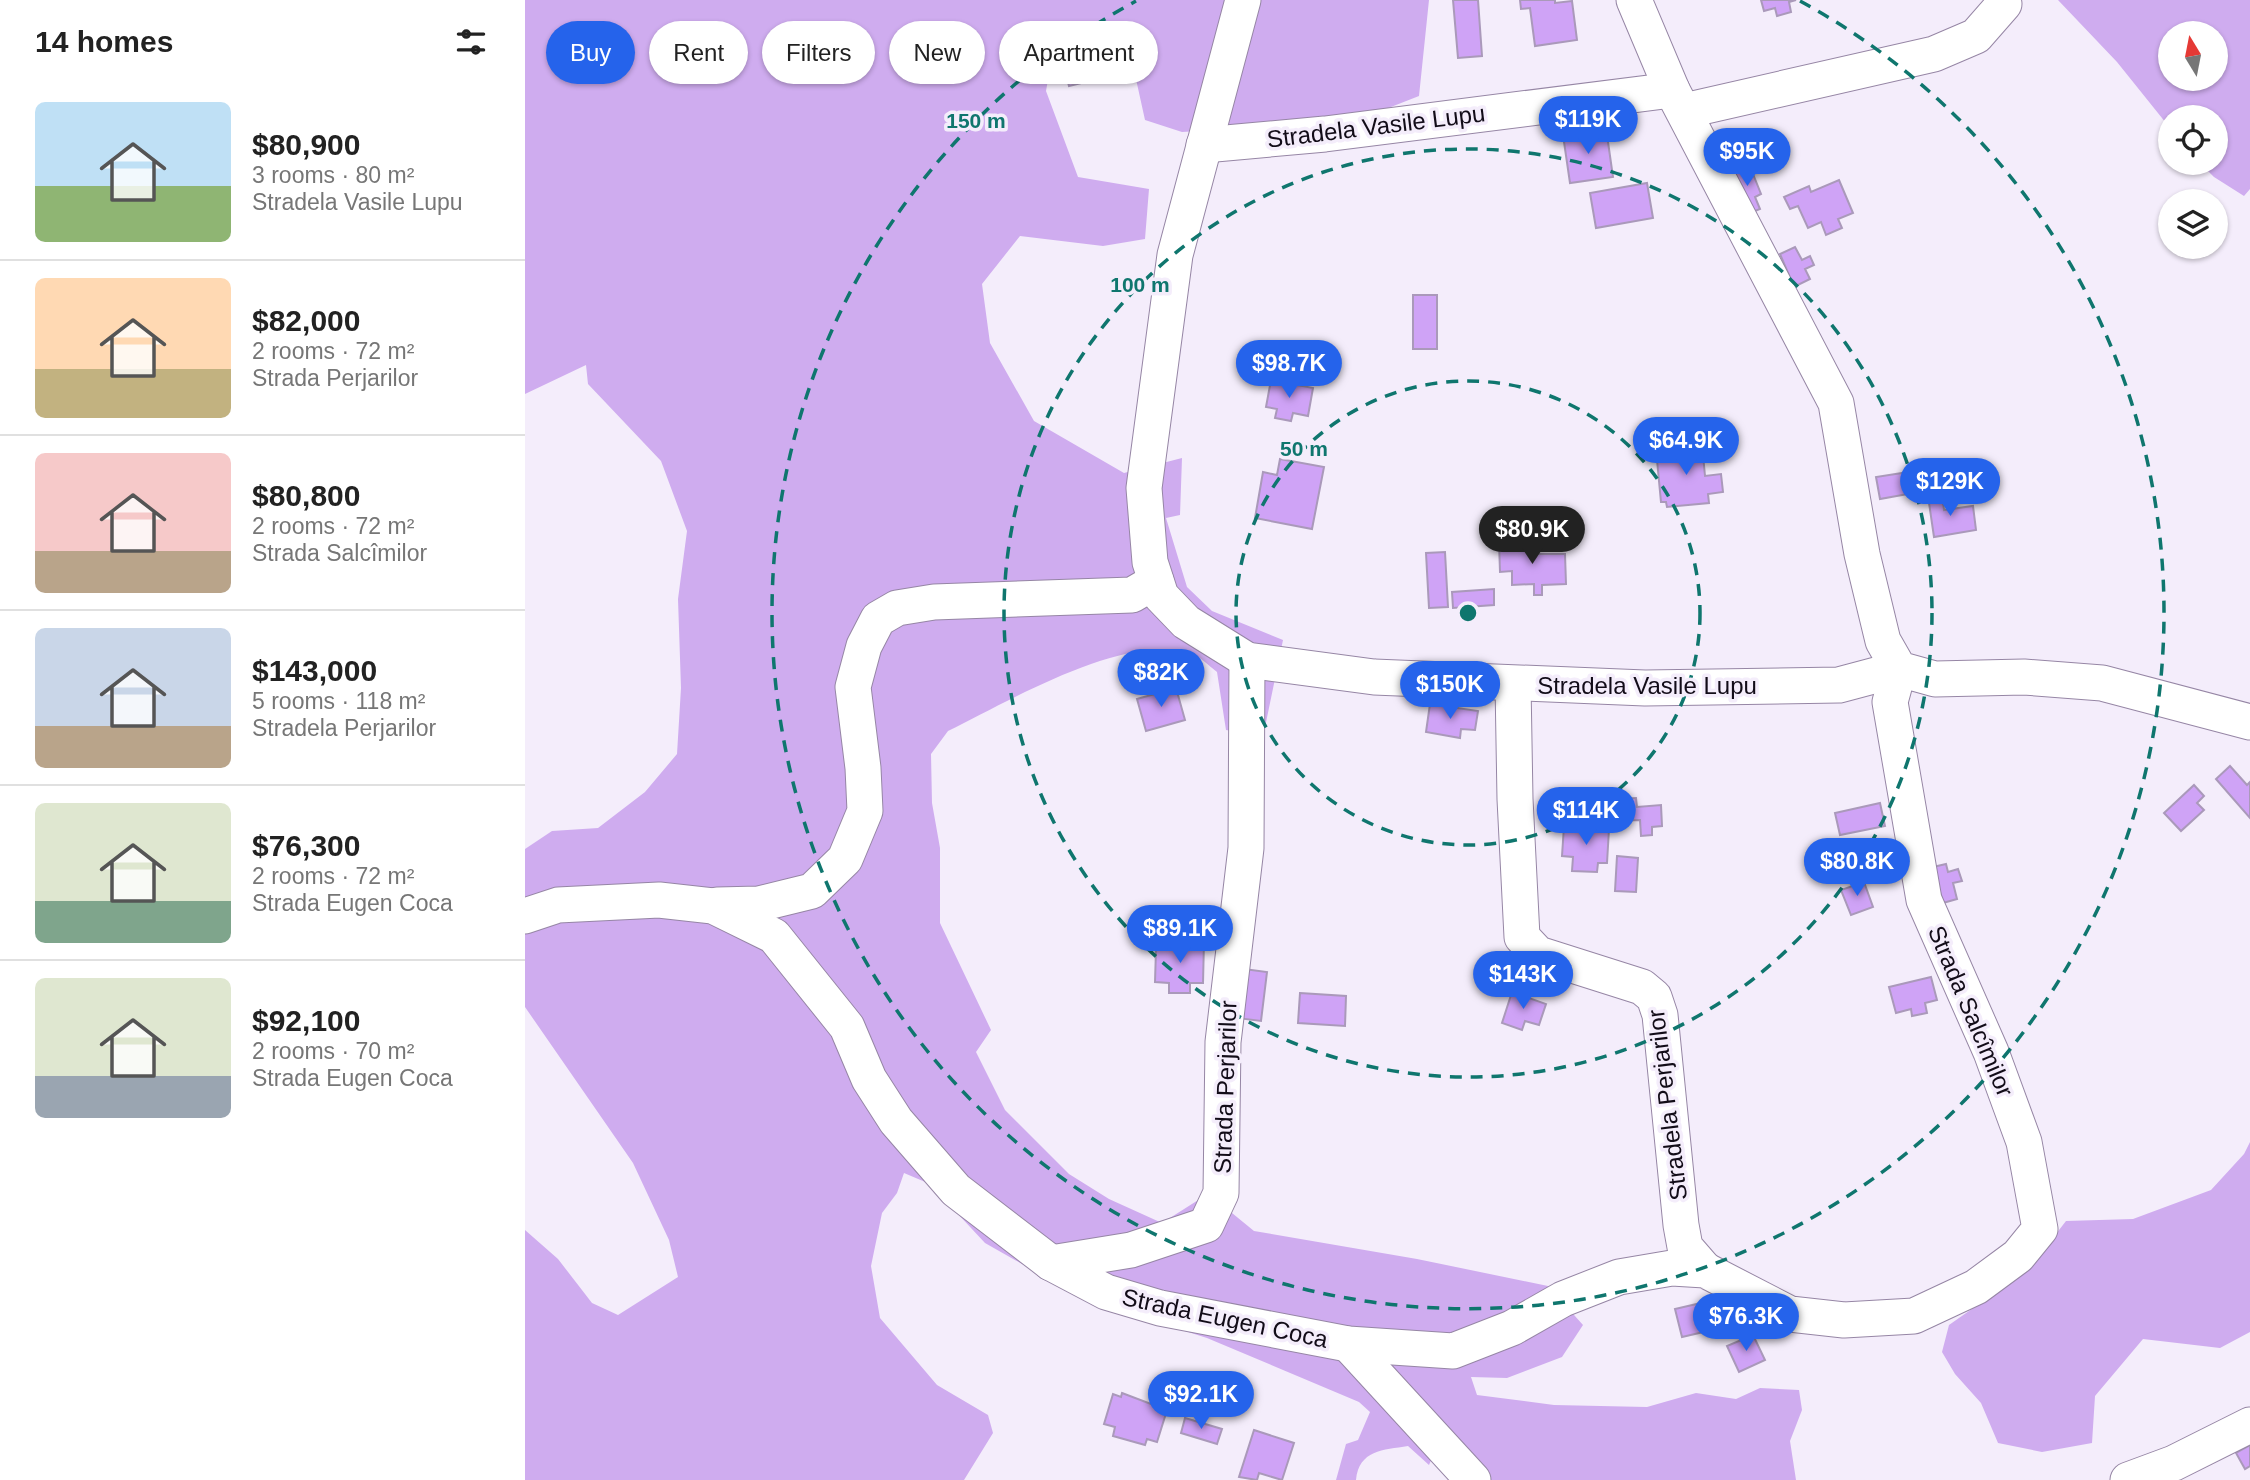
<!DOCTYPE html>
<html lang="en">
<head>
<meta charset="utf-8">
<style>
	:root { --surface:#fff; --page:#f2f2f2; --text:#222; --muted:#767676; --line:#e0e0e0; --accent:#2563eb }
	body { margin:0; font-family:Helvetica,sans-serif; background:var(--page); color:var(--text); height:100vh; display:flex; flex-direction:column; font-size:26px; white-space:nowrap }
	* { box-sizing:border-box; margin:0 }
	p { font-size:23px; color:var(--muted) }
	.icon { flex:none; width:38px; height:38px; fill:none; stroke:currentColor; stroke-width:2; stroke-linecap:round; stroke-linejoin:round }
	.map { position:relative; flex:1; overflow:hidden }
	.side { display:flex; flex-direction:column; background:var(--surface); width:525px }
	.side>* { flex:none }
	.top-card { position:absolute; left:21px; top:21px; width:665px; height:63px; display:flex; gap:14px }
	.needle { width:46px; rotate:350deg }
	.tools { position:absolute; left:1633px; top:21px; display:grid; gap:14px }
	.tools a { display:grid; place-items:center; width:70px; height:70px; border-radius:50%; background:var(--surface); box-shadow:0 2px 5px #0004; font-size:35px }
	.price { position:absolute; translate:-50% -60px; padding:0 16px; border-radius:24px; background:var(--accent); color:#fff; font-size:23px; line-height:46px; filter:drop-shadow(0 2px 4px #0008) }
	.price::after { content:''; position:absolute; left:50%; top:42px; width:21px; height:16px; margin-left:-10px; background:inherit; clip-path:polygon(0 0,100% 0,50% 100%) }
	.price.active { background:#222; color:#fff }
	ul { padding:0; list-style:none }
	li { display:flex; align-items:center; gap:21px; height:175px; padding:0 35px }
	li+li { border-top:2px solid var(--line) }
	li span { display:grid; place-items:center; flex:none; width:196px; height:140px; border-radius:10px; color:#555 }
	li>.icon { margin-inline-start:auto }
	span .icon { width:84px; height:84px; fill:#fffc; stroke-width:1 }
	li b { font-size:30px }
	h2 { display:flex; justify-content:space-between; align-items:center; height:84px; padding:0 35px; font-size:30px }
	.chip { padding:0 24px; border-radius:32px; background:var(--surface); box-shadow:0 2px 5px #0004; font-size:24px; line-height:63px }
	.chip.active { background:var(--accent); color:#fff }
	main { display:flex; flex:1; min-height:0 }
	.map>svg:first-child { display:block }
	.green { fill:#cfacef; fill-rule:evenodd }
	.building { fill:#cfa3f6; stroke:#aa99ba; stroke-width:2 }
	.lines { fill:none; stroke-linecap:round; stroke-linejoin:round }
	.minor-casing { stroke:#9686a5; stroke-width:37 }
	.minor { stroke:#fff; stroke-width:35 }
	.ring { fill:none; stroke:#0f766e; stroke-width:3.5; stroke-dasharray:12 9 }
	.labels { text-anchor:middle; dominant-baseline:central; stroke-width:7; stroke-linejoin:round; paint-order:stroke }
	.street-label { font-size:24px; fill:#120c18; stroke:#f4edfb }
	.centre { fill:#0f766e; stroke:#f4edfb; stroke-width:3.5 }
	.ring-label { font-size:21px; text-anchor:middle; font-weight:bold; fill:#0f766e; stroke:#f4edfb; stroke-width:7; stroke-linejoin:round; paint-order:stroke }
</style>
</head>
<body>
<main>
<section class="side">
<h2>14 homes<svg class="icon" aria-label="filters" viewBox="0 0 24 24"><path d="M4 7h16M4 17h16"/><circle cx="9" cy="7" r="2"/><circle cx="15" cy="17" r="2"/></svg></h2>
<ul>
<li><span style="background:linear-gradient(#bfe0f5 60%,#8fb573 0)"><svg class="icon" aria-label="home" viewBox="0 0 24 24"><path d="M3 11l9-7 9 7M6 9v11h12V9"/></svg></span><div><b>$80,900</b><p>3 rooms · 80 m²</p><p>Stradela Vasile Lupu</p></div></li>
<li><span style="background:linear-gradient(#ffd9b3 65%,#c2b280 0)"><svg class="icon" aria-label="home" viewBox="0 0 24 24"><path d="M3 11l9-7 9 7M6 9v11h12V9"/></svg></span><div><b>$82,000</b><p>2 rooms · 72 m²</p><p>Strada Perjarilor</p></div></li>
<li><span style="background:linear-gradient(#f6c9c9 70%,#b9a48a 0)"><svg class="icon" aria-label="home" viewBox="0 0 24 24"><path d="M3 11l9-7 9 7M6 9v11h12V9"/></svg></span><div><b>$80,800</b><p>2 rooms · 72 m²</p><p>Strada Salcîmilor</p></div></li>
<li><span style="background:linear-gradient(#c9d6e8 70%,#b9a48a 0)"><svg class="icon" aria-label="home" viewBox="0 0 24 24"><path d="M3 11l9-7 9 7M6 9v11h12V9"/></svg></span><div><b>$143,000</b><p>5 rooms · 118 m²</p><p>Stradela Perjarilor</p></div></li>
<li><span style="background:linear-gradient(#dfe7d0 70%,#7fa58c 0)"><svg class="icon" aria-label="home" viewBox="0 0 24 24"><path d="M3 11l9-7 9 7M6 9v11h12V9"/></svg></span><div><b>$76,300</b><p>2 rooms · 72 m²</p><p>Strada Eugen Coca</p></div></li>
<li><span style="background:linear-gradient(#dfe7d0 70%,#9aa5b1 0)"><svg class="icon" aria-label="home" viewBox="0 0 24 24"><path d="M3 11l9-7 9 7M6 9v11h12V9"/></svg></span><div><b>$92,100</b><p>2 rooms · 70 m²</p><p>Strada Eugen Coca</p></div></li>
</ul>
</section>
<div class="map">
<svg width="1725" height="1480" viewBox="0 0 1725 1480">
	<rect width="100%" height="100%" fill="#f4edfb"/>
	<!-- green -->
	<g class="green">
		<path d="M0,0h904l-10,96 -46,18 -140,15 -51,3 -37,-12 -13,-59 -39,-31 -38,10 -9,51 32,86 71,12 -4,50 -42,7 -83,-10 -38,48 8,59 44,78 90,52 58,-15 -2,57 -14,3 21,69 25,24 71,29 -20,97 -37,-7 -9,-58c-8,-6 -17,-16 -27,-19 -65,-21 -183,49 -242,78l-17,23 1,49 8,45v75l51,107 -15,22 29,58 64,64 40,25 53,24 41,-26 29,16 22,18 163,28 131,27 35,39 -21,32 -55,21 -36,-1 6,18 77,10 93,2 49,-14 40,6 24,-11 39,2 3,20 -12,31 6,39h-306l-49,-43 -12,28 -21,-19c-25,4 -49,4 -52,34h-20l10,-36 12,-4 12,-28 -11,-10 -152,-64 -123,-39 -99,-56 -55,-59 -26,-11 -7,20 -15,20 -11,53 9,52 57,67 51,30 5,18 -29,47h-439v-250l33,29 34,44 26,12 60,-38 -9,-37 -36,-77 -108,-156v-158l27,-18 46,-3 47,-36 32,-38 4,-66 -3,-89 9,-68 -26,-70 -73,-77 -2,-19 -61,29z"/>
		<path d="M1533,0h192v189l-6,7 -30,-19 -14,-14h15v-46h-45v11l-53,-66zM1645,33h45v46h-45z"/>
		<polygon points="1725,1142 1725,1332 1695,1348 1618,1339 1570,1396 1567,1443 1517,1452 1473,1443 1456,1403 1430,1374 1417,1352 1424,1325 1504,1269 1541,1221 1608,1219 1686,1190 1719,1154"/>
	</g>
	<!-- building -->
	<g class="building">
		<polygon points="928,0 953,0 957,56 933,58"/>
		<polygon points="995,0 1030,0 1030,3 1047,1 1052,40 1010,46 1005,8 996,9"/>
		<polygon points="1236,0 1271,0 1264,2 1266,12 1252,16 1250,8 1239,11"/>
		<polygon points="578,46 585,76 544,86 536,56"/>
		<polygon points="1081,128 1088,177 1045,183 1038,135"/>
		<polygon points="1224,164 1236,194 1230,197 1235,209 1223,214 1206,171"/>
		<polygon points="1314,180 1328,213 1313,219 1317,228 1301,235 1296,222 1283,228 1273,206 1265,209 1259,197 1284,186 1286,192"/>
		<polygon points="1122,183 1128,218 1071,228 1065,193"/>
		<polygon points="1270,247 1277,260 1285,256 1289,265 1280,269 1285,279 1269,287 1255,254"/>
		<rect x="888" y="295" width="24" height="54"/>
		<polygon points="746,380 788,388 783,416 768,413 766,421 750,418 752,409 741,407"/>
		<polygon points="1177,444 1180,476 1196,474 1198,492 1183,494 1184,503 1142,507 1141,502 1136,502 1132,460 1143,459 1141,447"/>
		<polygon points="755,459 799,467 787,529 730,518 738,472 752,475"/>
		<polygon points="1390,471 1394,492 1355,499 1351,477"/>
		<polygon points="1417,494 1419,510 1448,506 1451,530 1409,537 1403,496"/>
		<polygon points="1006,541 1006,554 1040,554 1041,584 1017,585 1017,595 1009,595 1009,584 987,585 987,571 975,572 974,542"/>
		<polygon points="920,552 923,607 904,608 901,553"/>
		<polygon points="969,589 969,605 928,608 927,592"/>
		<polygon points="651,688 660,720 621,731 612,699"/>
		<polygon points="905,704 953,711 950,730 936,729 935,738 901,732"/>
		<polygon points="1705,766 1722,785 1725,782 1725,818 1691,779"/>
		<polygon points="1669,785 1679,796 1672,803 1679,810 1656,831 1639,813"/>
		<polygon points="1111,798 1112,807 1136,805 1137,826 1127,827 1127,835 1116,836 1115,820 1091,821 1090,799"/>
		<polygon points="1355,803 1360,826 1315,835 1310,813"/>
		<polygon points="1039,826 1084,829 1082,863 1073,863 1072,872 1047,871 1048,857 1037,856"/>
		<polygon points="1092,856 1113,858 1111,892 1090,891"/>
		<polygon points="1421,864 1423,872 1433,869 1437,881 1428,883 1432,899 1418,903 1408,867"/>
		<polygon points="1339,882 1348,907 1326,915 1316,890"/>
		<polygon points="644,940 679,941 678,983 665,983 665,993 644,993 644,983 630,982 631,949 643,949"/>
		<polygon points="719,969 742,972 736,1021 712,1018"/>
		<polygon points="1406,977 1412,1000 1400,1003 1402,1013 1387,1016 1386,1009 1371,1013 1364,987"/>
		<polygon points="987,992 1021,1004 1014,1025 1000,1021 997,1030 977,1023"/>
		<polygon points="775,993 821,996 820,1026 773,1023"/>
		<polygon points="1193,1299 1200,1327 1157,1337 1150,1309"/>
		<polygon points="1228,1335 1240,1360 1214,1372 1202,1346"/>
		<polygon points="597,1393 642,1410 632,1442 622,1439 620,1445 588,1436 590,1427 579,1424 588,1394 596,1397"/>
		<polygon points="660,1418 697,1429 692,1444 656,1433"/>
		<polygon points="729,1430 769,1443 757,1480 734,1473 732,1480 714,1477"/>
		<polygon points="1725,1445 1725,1466 1720,1469 1711,1453"/>
	</g>
	<g class="lines">
		<!-- minor casing -->
		<g class="minor-casing">
			<g id="minor">
				<polyline points="718,0 650,255 619,488 625,562 636,596 661,622 722,660 849,677 1120,688 1314,685 1374,669"/>
				<polyline points="1109,0 1147,90 1311,403 1337,554 1358,641 1374,669 1410,679 1499,677 1577,683 1725,722"/>
				<polyline points="1159,111 1409,54 1451,36 1479,4"/>
				<polyline points="679,145 800,134 1147,90"/>
				<polyline points="988,684 990,799 997,937 1013,954 1117,987 1129,997 1135,1015 1156,1225 1160,1247 1180,1270"/>
				<polyline points="192,905 234,904 287,891 320,859 340,811 338,768 328,687 339,646 353,619 372,608 409,602 607,595 631,581"/>
				<polyline points="0,916 33,905 134,900 188,906 249,936 322,1027 344,1079 371,1121 431,1190 526,1263 581,1292 635,1308 823,1344 928,1351 987,1328 1038,1299 1094,1277 1147,1268 1180,1270 1265,1314 1319,1320 1389,1316 1451,1287 1493,1256 1515,1229 1499,1142 1466,1052 1399,900 1365,702 1374,669"/>
				<polyline points="526,1263 606,1250 681,1225 696,1193 698,1042 721,848 722,660"/>
				<polyline points="823,1344 948,1480"/>
				<polyline points="1603,1480 1649,1463 1725,1425"/>
			</g>
		</g>
		<!-- minor -->
		<use href="#minor" class="minor"/>
	</g>
	<!-- distance rings -->
	<g class="ring">
		<circle cx="943" cy="613" r="232"/>
		<circle cx="943" cy="613" r="464"/>
		<path d="M1275 1A696 696 0 1 1 611 1"/>
	</g>
	<g class="labels">
		<!-- street labels -->
		<g class="street-label">
			<text transform="translate(851 126) rotate(-7)">Stradela Vasile Lupu</text>
			<text x="1122" y="685">Stradela Vasile Lupu</text>
			<text transform="translate(1446 1011) rotate(67)">Strada Salcîmilor</text>
			<text transform="translate(700 1087) rotate(-88)">Strada Perjarilor</text>
			<text transform="translate(1142 1105) rotate(-97)">Stradela Perjarilor</text>
			<text transform="translate(700 1318) rotate(12)">Strada Eugen Coca</text>
		</g>
	</g>
	<circle cx="943" cy="613" r="10" class="centre"/>
	<g class="ring-label">
		<text x="451" y="128">150 m</text>
		<text x="615" y="292">100 m</text>
		<text x="779" y="456">50 m</text>
	</g>
</svg>
<div class="tools">
<a><svg class="needle" viewBox="-14 -14 28 28"><path d="M0-13l5 13h-10z" fill="#e53935"/><path d="M0 13l5-13h-10z" fill="#767676"/></svg></a>
<a><svg class="icon" aria-label="locate" viewBox="0 0 24 24"><circle cx="12" cy="12" r="6"/><path d="M12 2v4M12 18v4M2 12h4M18 12h4"/></svg></a>
<a><svg class="icon" aria-label="layers" viewBox="0 0 24 24"><path d="M12 4l9 5-9 5-9-5zM3 14l9 5 9-5"/></svg></a>
</div>
<b class="price" style="left:1063px;top:156px">$119K</b>
<b class="price" style="left:1222px;top:188px">$95K</b>
<b class="price" style="left:764px;top:400px">$98.7K</b>
<b class="price" style="left:1161px;top:477px">$64.9K</b>
<b class="price" style="left:1425px;top:518px">$129K</b>
<b class="price active" style="left:1007px;top:566px">$80.9K</b>
<b class="price" style="left:636px;top:709px">$82K</b>
<b class="price" style="left:925px;top:721px">$150K</b>
<b class="price" style="left:1061px;top:847px">$114K</b>
<b class="price" style="left:1332px;top:898px">$80.8K</b>
<b class="price" style="left:655px;top:965px">$89.1K</b>
<b class="price" style="left:998px;top:1011px">$143K</b>
<b class="price" style="left:1221px;top:1353px">$76.3K</b>
<b class="price" style="left:676px;top:1431px">$92.1K</b>
<div class="top-card">
<a class="chip active">Buy</a>
<a class="chip">Rent</a>
<a class="chip">Filters</a>
<a class="chip">New</a>
<a class="chip">Apartment</a>
</div>
</div>
</main>
</body>
</html>
